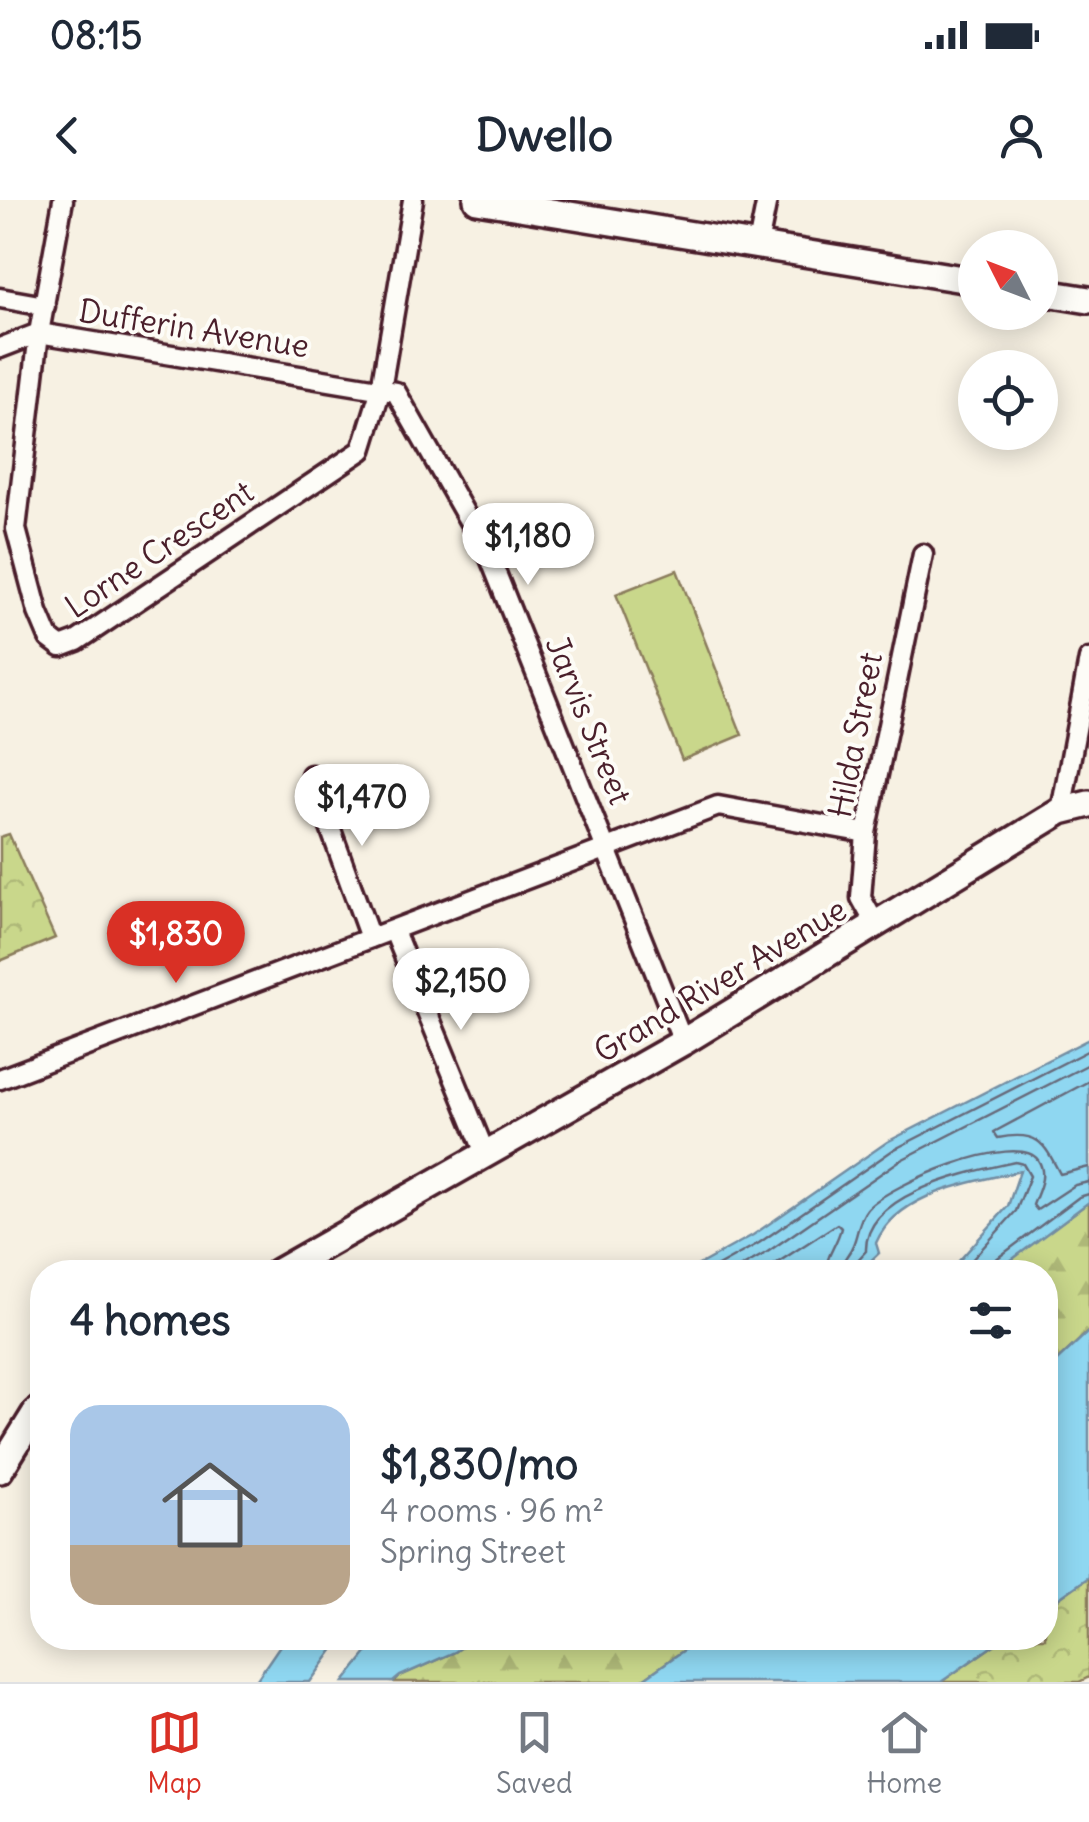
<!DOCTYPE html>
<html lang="en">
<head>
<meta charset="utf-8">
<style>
	:root { --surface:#fff; --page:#f6f6f7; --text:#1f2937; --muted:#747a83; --line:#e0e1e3; --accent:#d93025 }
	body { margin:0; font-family:Delius,sans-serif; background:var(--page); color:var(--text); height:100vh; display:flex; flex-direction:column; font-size:38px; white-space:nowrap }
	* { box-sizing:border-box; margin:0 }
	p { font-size:32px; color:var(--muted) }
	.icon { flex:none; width:55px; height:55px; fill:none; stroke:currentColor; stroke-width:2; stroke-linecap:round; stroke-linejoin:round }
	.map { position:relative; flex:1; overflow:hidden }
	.details { position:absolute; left:30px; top:1060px; width:1028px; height:390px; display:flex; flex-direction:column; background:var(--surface); border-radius:40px; box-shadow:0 5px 25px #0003 }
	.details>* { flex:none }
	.needle { width:65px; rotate:312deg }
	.buttons { position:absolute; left:958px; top:30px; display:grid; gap:20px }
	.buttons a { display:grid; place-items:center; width:100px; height:100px; border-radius:50%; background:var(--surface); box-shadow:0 5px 25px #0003; font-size:50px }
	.price { position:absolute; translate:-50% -85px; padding:0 22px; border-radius:35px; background:#fff; color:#222; font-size:32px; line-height:65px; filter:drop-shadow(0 2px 5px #0008) }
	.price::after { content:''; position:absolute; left:50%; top:60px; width:30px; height:22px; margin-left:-15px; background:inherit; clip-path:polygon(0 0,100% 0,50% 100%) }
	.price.selected { background:var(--accent); color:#fff }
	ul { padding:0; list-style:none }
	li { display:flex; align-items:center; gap:30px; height:250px; padding:0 40px }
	li span { display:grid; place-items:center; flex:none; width:280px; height:200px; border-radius:30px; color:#555 }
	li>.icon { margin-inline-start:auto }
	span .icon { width:120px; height:120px; fill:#fffc; stroke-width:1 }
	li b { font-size:42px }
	h2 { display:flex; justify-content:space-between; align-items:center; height:120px; padding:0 40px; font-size:42px }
	.status { display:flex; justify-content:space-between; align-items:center; height:70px; padding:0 50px; background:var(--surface); direction:ltr }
	.status svg { height:28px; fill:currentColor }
	header { display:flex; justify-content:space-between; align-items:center; height:130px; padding:0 40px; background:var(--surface); font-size:45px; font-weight:700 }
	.tabs { display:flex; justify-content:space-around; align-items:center; height:140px; border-top:2px solid var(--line); background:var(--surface); font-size:28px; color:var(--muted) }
	.tabs a { display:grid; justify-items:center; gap:5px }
	.tabs .selected { color:var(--accent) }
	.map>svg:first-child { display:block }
	.grass { fill:#c9d78b; stroke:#8a7b5b; stroke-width:2.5 }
	.forest { fill:url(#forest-firs); stroke:#8a7b5b; stroke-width:2.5 }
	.park { fill:url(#park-crowns); stroke:#8a7b5b; stroke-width:2.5 }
	.water { fill:#8fd7f1; stroke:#738da2; stroke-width:2.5 }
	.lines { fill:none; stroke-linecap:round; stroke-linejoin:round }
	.shore { stroke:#66697a; stroke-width:2.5 }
	.street-casing { stroke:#4a1f2b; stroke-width:25 }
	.secondary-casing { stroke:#4a1f2b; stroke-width:32 }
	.street { stroke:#fdfcf7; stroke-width:18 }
	.secondary { stroke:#fdfcf7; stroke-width:25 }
	.labels { text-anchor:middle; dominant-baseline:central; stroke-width:8; stroke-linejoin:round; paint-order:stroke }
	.street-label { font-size:32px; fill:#4a1f2b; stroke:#fdfcf7 }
</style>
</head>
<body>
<div class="status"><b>08:15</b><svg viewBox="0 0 49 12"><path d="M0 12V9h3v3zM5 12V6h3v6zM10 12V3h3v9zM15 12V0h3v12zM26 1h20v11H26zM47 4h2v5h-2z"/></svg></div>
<header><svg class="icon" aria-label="back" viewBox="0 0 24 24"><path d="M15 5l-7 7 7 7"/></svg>Dwello<svg class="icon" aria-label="person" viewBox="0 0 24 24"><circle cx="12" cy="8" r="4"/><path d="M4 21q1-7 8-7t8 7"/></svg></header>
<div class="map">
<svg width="1089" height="1482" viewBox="0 0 1089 1482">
	<defs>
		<pattern id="forest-firs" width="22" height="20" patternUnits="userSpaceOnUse" patternTransform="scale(2.5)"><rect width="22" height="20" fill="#c9d78b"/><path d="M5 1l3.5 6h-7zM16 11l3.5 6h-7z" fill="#aeb878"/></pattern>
		<pattern id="park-crowns" width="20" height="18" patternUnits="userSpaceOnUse" patternTransform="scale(2.5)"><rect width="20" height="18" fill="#c9d78b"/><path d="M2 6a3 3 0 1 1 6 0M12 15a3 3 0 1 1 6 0" fill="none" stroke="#aeb878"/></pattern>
	</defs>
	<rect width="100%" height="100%" fill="#f7f1e3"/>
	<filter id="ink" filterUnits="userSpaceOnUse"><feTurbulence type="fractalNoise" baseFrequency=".01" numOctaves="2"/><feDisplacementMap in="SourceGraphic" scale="20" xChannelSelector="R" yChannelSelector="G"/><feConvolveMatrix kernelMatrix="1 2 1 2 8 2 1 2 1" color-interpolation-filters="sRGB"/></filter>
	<g filter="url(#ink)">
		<!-- grass -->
		<polygon class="grass" points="677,370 742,535 682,560 616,394"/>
		<!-- forest -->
		<g class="forest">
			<polygon points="1089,1002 1089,1131 1045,1172 1045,1072 993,1072"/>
			<polygon points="474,1438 701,1438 639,1482 393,1482 400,1476 455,1452"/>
		</g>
		<!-- park -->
		<g class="park">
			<polygon points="9,634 55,738 0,761 0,637"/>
			<polygon points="1089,1377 1089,1477 1079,1482 941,1482 1004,1438 1045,1438 1045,1408"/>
		</g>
		<!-- water -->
		<g class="water">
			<path d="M1089,839v163l-87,65 -9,5h-44l59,-66 12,-35c-49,12 -122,21 -144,72l3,10 -20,19h-173l67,-37 134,-93z"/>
			<polygon points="1089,1131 1089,1377 1045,1408 1045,1172"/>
			<polygon points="285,1438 342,1438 310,1482 255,1482"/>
			<polygon points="379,1438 474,1438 455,1452 400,1476 393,1482 344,1482"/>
			<polygon points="701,1438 1004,1438 941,1482 639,1482"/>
		</g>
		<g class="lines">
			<!-- shore -->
			<g class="shore">
				<path d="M1089,881l-95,51 4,6c40,-8 46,5 62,36l29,-7"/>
				<polyline points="707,1072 759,1043 893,950 1089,850"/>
				<polyline points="732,1072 766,1053 899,961 1089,864"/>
				<path d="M763,1072l74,-48 4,4c-4,17 -15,27 -16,44"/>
				<path d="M840,1072c1,-13 9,-16 13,-27 5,-11 5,-25 14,-36 21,-24 150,-79 171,-49 10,15 0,31 -5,45l4,5 38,-25 14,-3"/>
				<path d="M853,1072l1,-8 12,-13c-2,-59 105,-79 149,-89l8,2 7,12 -14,35 -55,61"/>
				<polyline points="990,1072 995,1060 1079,997 1089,994"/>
			</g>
			<!-- street casing -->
			<g class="street-casing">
				<g id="street">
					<polyline points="63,0 39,133 16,329 38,412 49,438 61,447 77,441 362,250 381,189 413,0"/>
					<polyline points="758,45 767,0"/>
					<polyline points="0,98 45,106"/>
					<polyline points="0,148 39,133 396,192 490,358 683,842"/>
					<polyline points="311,575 370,738"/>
					<polyline points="1061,611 1089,459"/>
					<polyline points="876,725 861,698 866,633 923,354"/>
					<polyline points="394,731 485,953"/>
					<polyline points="0,879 718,606 866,633"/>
				</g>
			</g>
			<!-- secondary casing -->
			<g class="secondary-casing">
				<g id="secondary">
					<polyline points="477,0 975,81"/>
					<polyline points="1040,92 1089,100"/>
					<polyline points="278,1072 683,842 1061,611 1089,604"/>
					<polyline points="0,1270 36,1212 42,1208"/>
				</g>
			</g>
			<!-- street -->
			<use href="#street" class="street"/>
			<!-- secondary -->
			<use href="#secondary" class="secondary"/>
		</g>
	</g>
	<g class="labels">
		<!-- street labels -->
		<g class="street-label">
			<text transform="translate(194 128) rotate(9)">Dufferin Avenue</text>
			<text transform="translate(159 349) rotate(-34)">Lorne Crescent</text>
			<text transform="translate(589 520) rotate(68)">Jarvis Street</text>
			<text transform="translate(855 535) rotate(-79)">Hilda Street</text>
			<text transform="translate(720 780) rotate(-31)">Grand River Avenue</text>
		</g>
	</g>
</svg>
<div class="buttons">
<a><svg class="needle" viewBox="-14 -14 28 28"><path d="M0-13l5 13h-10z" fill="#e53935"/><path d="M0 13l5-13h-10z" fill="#747a83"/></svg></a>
<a><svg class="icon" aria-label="locate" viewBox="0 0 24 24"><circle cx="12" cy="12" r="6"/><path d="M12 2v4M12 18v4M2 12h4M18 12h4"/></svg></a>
</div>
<b class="price" style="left:528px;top:388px">$1,180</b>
<b class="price" style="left:362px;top:649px">$1,470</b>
<b class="price selected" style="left:176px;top:786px">$1,830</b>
<b class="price" style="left:461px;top:833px">$2,150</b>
<section class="details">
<h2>4 homes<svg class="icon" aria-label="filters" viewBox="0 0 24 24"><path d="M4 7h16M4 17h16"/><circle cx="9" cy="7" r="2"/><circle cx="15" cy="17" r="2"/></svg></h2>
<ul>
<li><span style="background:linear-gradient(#a9c7e8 70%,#b9a48a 0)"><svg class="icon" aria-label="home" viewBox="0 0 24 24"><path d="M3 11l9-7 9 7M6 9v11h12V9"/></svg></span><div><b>$1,830/mo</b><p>4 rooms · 96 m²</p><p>Spring Street</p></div></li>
</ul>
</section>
</div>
<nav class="tabs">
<a class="selected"><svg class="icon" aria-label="map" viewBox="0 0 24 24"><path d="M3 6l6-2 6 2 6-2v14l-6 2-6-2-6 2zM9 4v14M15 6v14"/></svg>Map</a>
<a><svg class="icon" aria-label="saved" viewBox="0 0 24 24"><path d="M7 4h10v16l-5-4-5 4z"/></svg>Saved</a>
<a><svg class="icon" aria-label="home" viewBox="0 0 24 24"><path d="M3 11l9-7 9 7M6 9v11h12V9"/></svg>Home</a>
</nav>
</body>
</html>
